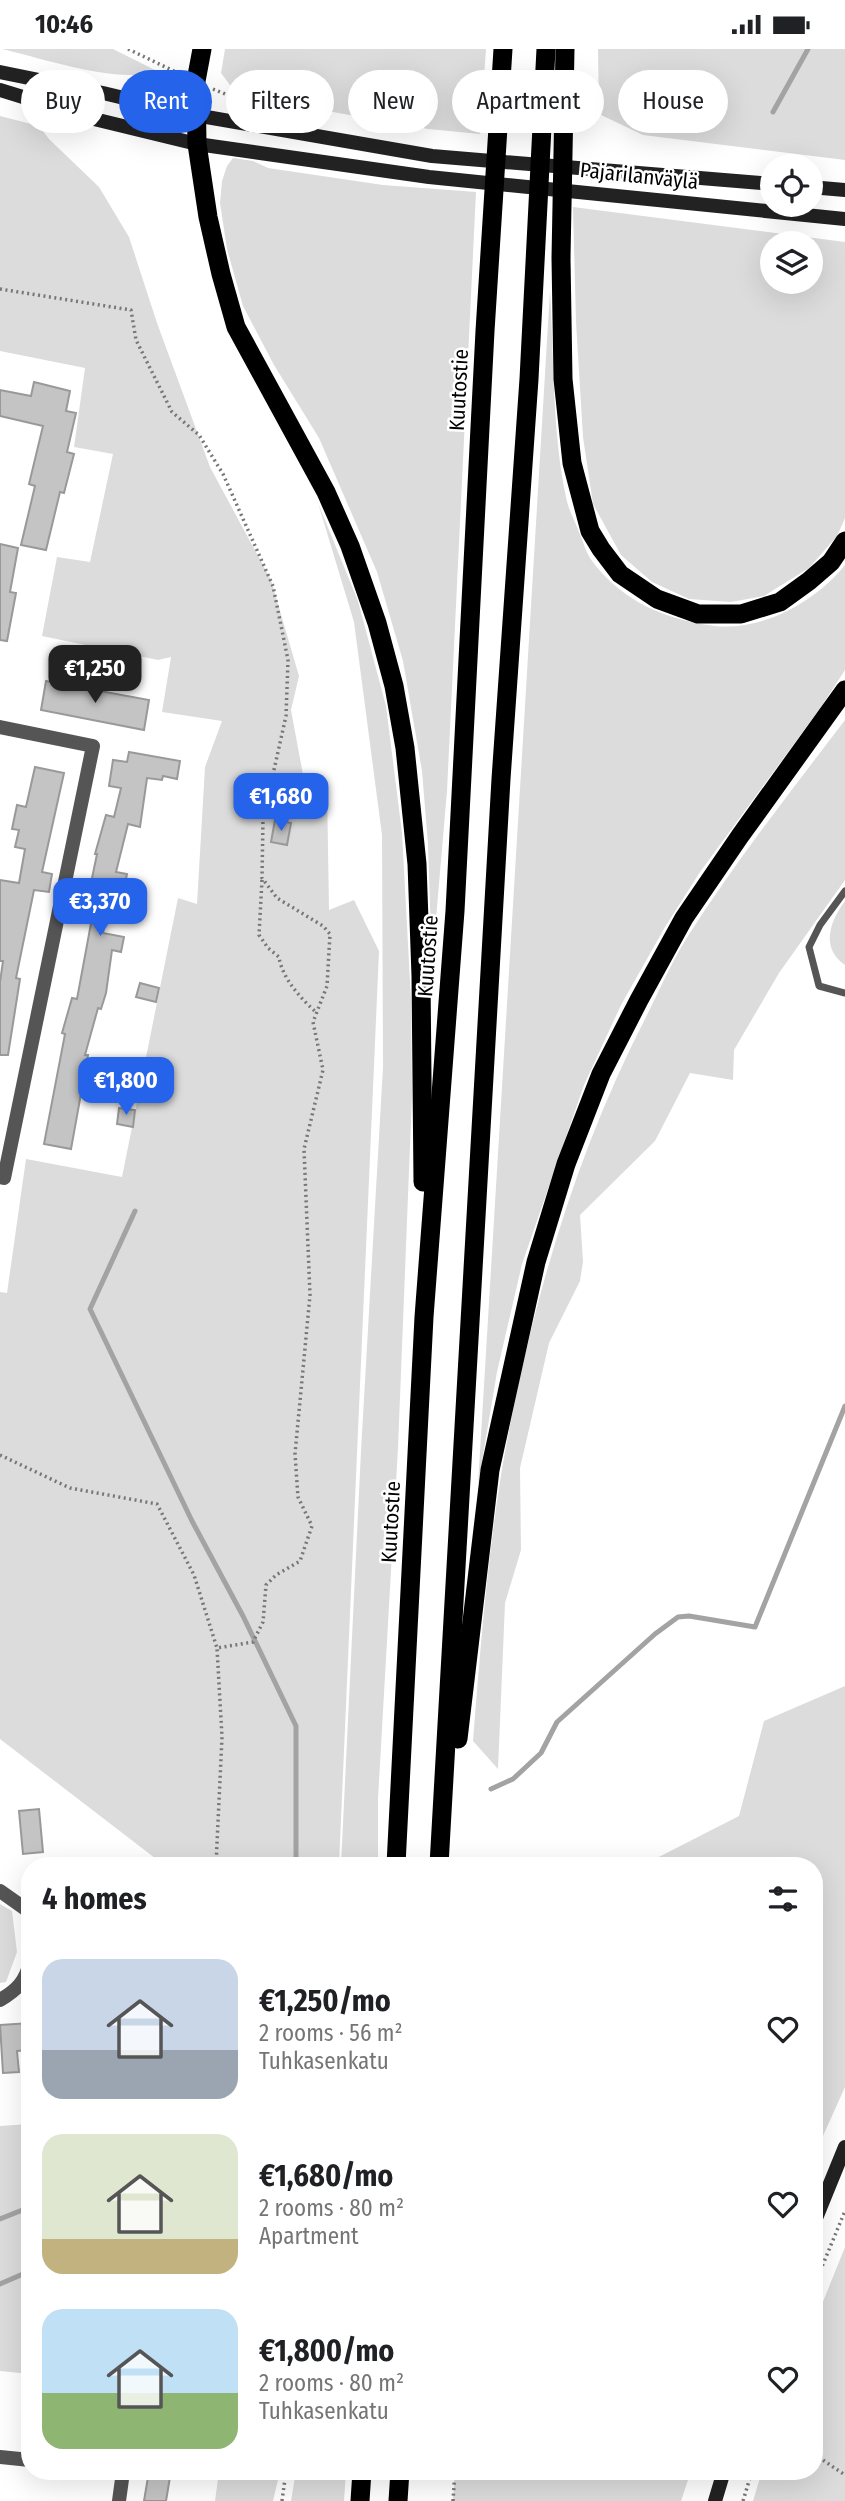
<!DOCTYPE html>
<html lang="en">
<head>
<meta charset="utf-8">
<style>
	:root { --surface:#fff; --page:#f6f6f6; --text:#202124; --muted:#757577; --accent:#2563eb }
	body { margin:0; font-family:"Fira Sans Condensed",sans-serif; background:var(--page); color:var(--text); height:100vh; display:flex; flex-direction:column; font-size:26px; white-space:nowrap }
	* { box-sizing:border-box; margin:0 }
	p { font-size:23px; color:var(--muted) }
	.icon { flex:none; width:38px; height:38px; fill:none; stroke:currentColor; stroke-width:2; stroke-linecap:round; stroke-linejoin:round }
	.map { position:relative; flex:1; overflow:hidden }
	.drawer { position:absolute; left:21px; top:1808px; width:802px; height:623px; display:flex; flex-direction:column; background:var(--surface); border-radius:28px; box-shadow:0 7px 28px #0002 }
	.drawer>* { flex:none }
	.guide { position:absolute; left:21px; top:21px; width:803px; height:63px; display:flex; gap:14px }
	.fabs { position:absolute; left:760px; top:105px; display:grid; gap:14px }
	.fabs a { display:grid; place-items:center; width:63px; height:63px; border-radius:50%; background:var(--surface); box-shadow:0 7px 28px #0002; font-size:35px }
	.price { position:absolute; translate:-50% -60px; padding:0 16px; border-radius:14px; background:var(--accent); color:#fff; font-size:23px; line-height:46px; filter:drop-shadow(0 2px 4px #0008) }
	.price::after { content:''; position:absolute; left:50%; top:42px; width:21px; height:16px; margin-left:-10px; background:inherit; clip-path:polygon(0 0,100% 0,50% 100%) }
	.price.selected { background:#222; color:#fff }
	ul { padding:0; list-style:none }
	li { display:flex; align-items:center; gap:21px; height:175px; padding:0 21px }
	li span { display:grid; place-items:center; flex:none; width:196px; height:140px; border-radius:21px; color:#555 }
	li>.icon { margin-inline-start:auto }
	span .icon { width:84px; height:84px; fill:#fffc; stroke-width:1 }
	li b { font-size:30px }
	h2 { display:flex; justify-content:space-between; align-items:center; height:84px; padding:0 21px; font-size:30px }
	.chip { padding:0 24px; border-radius:32px; background:var(--surface); box-shadow:0 7px 28px #0002; font-size:24px; line-height:63px }
	.chip.selected { background:var(--accent); color:#fff }
	.status { display:flex; justify-content:space-between; align-items:center; height:49px; padding:0 35px; background:var(--surface); direction:ltr }
	.status svg { height:19px; fill:currentColor }
	.map>svg:first-child { display:block }
	.green { fill:#dcdcdc; fill-rule:evenodd }
	.lines { fill:none; stroke-linecap:round; stroke-linejoin:round }
	.stream { stroke:#a3a3a3; stroke-width:5 }
	.building { fill:#c4c4c4; stroke:#999; stroke-width:2 }
	.path { stroke:#777; stroke-width:3.5; stroke-dasharray:2 3.5; stroke-linecap:butt }
	.service { stroke:#555; stroke-width:7 }
	.minor { stroke:#555; stroke-width:14 }
	.secondary { stroke:#222; stroke-width:14 }
	.trunk { stroke:#000; stroke-width:19 }
	.labels { text-anchor:middle; dominant-baseline:central; stroke-width:5; stroke-linejoin:round; paint-order:stroke }
	.street-label { font-size:21px; fill:#000; stroke:#fff }
</style>
</head>
<body>
<div class="status"><b>10:46</b><svg viewBox="0 0 49 12"><path d="M0 12V9h3v3zM5 12V6h3v6zM10 12V3h3v9zM15 12V0h3v12zM26 1h20v11H26zM47 4h2v5h-2z"/></svg></div>
<div class="map">
<svg width="845" height="2452" viewBox="0 0 845 2452">
	<rect width="100%" height="100%" fill="#fff"/>
	<!-- green -->
	<g class="green">
		<path d="M2,0h111l44,22c-36,14 -116,-13 -155,-22z"/>
		<polygon points="225,0 486,0 480,85 428,80 288,55 250,45 230,36 221,24"/>
		<polygon points="598,0 845,0 845,111 643,86 599,65"/>
		<polygon points="0,67 39,77 49,90 99,138 129,188 157,274 210,418 271,531 299,627 291,661 304,731 327,739 329,861 354,851 379,902 339,1816 164,1816 0,1690 0,1243 7,1244 26,1110 122,1128 178,849 197,855 205,718 222,672 162,663 171,608 158,611 42,587 57,508 90,513 113,405 74,398 85,319 0,302"/>
		<polygon points="233,109 253,112 268,119 383,136 476,143 447,742 432,916 428,795 422,722 403,612 377,523 319,389 274,316 243,257 227,200 220,154 222,132 227,117"/>
		<path d="M573,158l272,35v276l-8,18 -28,32 -45,28 -33,6 -42,-3 -37,-17 -31,-27 -28,-51 -10,-67 -7,-115zM772,194h38v39h-38z"/>
		<path d="M550,242c4,68 2,139 16,206 2,12 9,24 13,35 4,9 7,21 13,29 31,41 74,59 123,65 48,5 100,-24 130,-61v105l-24,37 -121,165 -35,55 -44,78 -37,80 -62,179 -25,108 -19,113z"/>
		<polygon points="318,454 358,552 386,657 402,784 411,951 412,1046 398,1399 378,1750 378,1816 341,1816 361,1402 383,1018 382,786 354,573"/>
		<path d="M845,671v160l-66,93 -45,77 -1,30 -43,-7 -35,68 -75,74 3,47 -3,19 -31,62 -29,125 1,82 -16,53 -7,166 -25,-28c7,-89 14,-178 28,-266 27,-159 72,-317 146,-460 13,-26 25,-54 41,-79 48,-75 103,-145 157,-216z"/>
		<path d="M845,852v64c-25,-17 -15,-44 0,-64z"/>
		<polygon points="845,1637 845,2038 814,2107 814,1816 643,1816 739,1767 764,1672"/>
		<polygon points="0,1855 12,1862 17,1903 6,1933 0,1934"/>
		<polygon points="30,2075 30,2325 0,2322 0,2077"/>
		<polygon points="845,2198 845,2452 753,2452 762,2422 814,2422 814,2275"/>
		<polygon points="219,2422 280,2422 273,2452 215,2452"/>
		<polygon points="296,2422 346,2422 344,2452 291,2452"/>
		<polygon points="455,2422 691,2422 681,2452 453,2452"/>
	</g>
	<g class="lines">
		<!-- stream -->
		<g class="stream">
			<polyline points="773,63 808,0"/>
			<polyline points="135,1162 90,1260 192,1472 243,1567 296,1677 296,1816"/>
			<polyline points="491,1740 513,1730 541,1704 557,1673 655,1585 678,1568 689,1567 755,1578 845,1357"/>
			<polyline points="0,2170 30,2158"/>
			<polyline points="0,2235 30,2222"/>
		</g>
	</g>
	<!-- building -->
	<g class="building">
		<polygon points="34,333 70,342 66,362 76,364 67,403 74,405 64,444 60,443 46,501 21,496 35,437 29,435 43,377 0,367 0,341 31,347"/>
		<polygon points="0,495 18,499 10,543 16,544 7,592 0,591"/>
		<polygon points="46,632 149,651 144,681 41,661"/>
		<polygon points="129,703 180,712 177,730 163,727 162,731 147,729 140,778 128,775 116,823 127,825 121,854 110,852 103,884 124,888 121,903 112,901 106,944 101,960 98,959 85,1006 88,1006 71,1100 44,1095 65,985 62,984 72,949 77,950 92,869 84,868 97,805 95,805 106,766 114,768 121,739 109,737 113,711 127,713"/>
		<polygon points="35,718 64,724 42,823 52,825 49,843 34,841 16,929 20,930 8,1006 0,1006 0,933 3,912 0,912 0,831 19,834 25,800 15,798 19,781 12,780 17,756 26,758"/>
		<polygon points="275,771 291,774 287,796 271,793"/>
		<polygon points="140,934 159,939 156,953 136,948"/>
		<polygon points="119,1059 135,1061 133,1078 117,1075"/>
		<polygon points="39,1760 43,1803 23,1805 19,1762"/>
		<polygon points="30,1974 30,2001 17,2002 19,2023 3,2024 0,1976"/>
		<polygon points="149,2422 171,2422 166,2452 144,2452"/>
	</g>
	<g class="lines">
		<!-- path -->
		<g class="path">
			<polyline points="128,0 180,25"/>
			<polyline points="213,40 242,52 299,66"/>
			<polyline points="0,240 131,261 136,291 172,363 199,386 223,425 273,537 288,611 286,667 263,770 262,829 277,849 323,877 330,885 327,937 313,973 323,1021 304,1100 310,1246 295,1405 298,1448 312,1477 300,1512 276,1526 266,1536 263,1573 253,1593 217,1599 222,1688 216,1816"/>
			<path d="M262,831l-3,55 9,13 11,9c3,21 22,42 38,56"/>
			<polyline points="0,1406 70,1439 157,1455 194,1526 217,1599"/>
			<polyline points="814,2237 845,2162"/>
			<polyline points="814,2405 845,2426"/>
			<polyline points="282,2452 286,2422"/>
			<polyline points="453,2452 455,2422"/>
			<polyline points="743,2452 752,2422"/>
		</g>
		<!-- service -->
		<polyline class="service" points="845,842 820,876 809,898 819,937 845,944"/>
		<!-- minor -->
		<g class="minor">
			<polyline points="0,678 93,697 4,1129 0,1128"/>
			<polyline points="0,1842 27,1861 30,1871"/>
			<path d="M0,1951c17,-10 26,-19 30,-38"/>
			<polyline points="0,2408 30,2411"/>
			<polyline points="116,2422 123,2423 119,2452"/>
		</g>
		<!-- secondary -->
		<g class="secondary">
			<polyline points="0,23 103,44 195,66 432,107 772,135"/>
			<polyline points="0,41 94,70 197,95 429,128 845,170"/>
			<polyline points="810,138 845,141"/>
			<polyline points="814,2174 845,2098"/>
			<polyline points="715,2452 724,2422"/>
		</g>
		<!-- trunk -->
		<g class="trunk">
			<polyline points="202,0 196,32 197,95 208,168 221,225 236,278 326,443 350,497 377,574 394,637 405,699 417,815 421,927 423,1133"/>
			<polyline points="565,0 561,209 563,330 572,414 590,482 601,500 620,525 657,550 698,565 741,565 780,553 809,532 831,513 845,492"/>
			<polyline points="458,1690 490,1421 536,1213 566,1115 601,1025 639,951 684,869 740,787 845,641"/>
			<polyline points="396,1816 424,1268 455,862 485,282 503,0"/>
			<polyline points="439,1816 501,730 529,330 546,0"/>
			<polyline points="360,2452 362,2422"/>
			<polyline points="398,2452 400,2422"/>
		</g>
	</g>
	<g class="labels">
		<!-- street labels -->
		<g class="street-label">
			<text transform="translate(639 127) rotate(6)">Pajarilanväylä</text>
			<text transform="translate(459 341) rotate(-87)">Kuutostie</text>
			<text transform="translate(428 907) rotate(-86)">Kuutostie</text>
			<text transform="translate(391 1473) rotate(-87)">Kuutostie</text>
		</g>
	</g>
</svg>
<div class="fabs">
<a><svg class="icon" aria-label="locate" viewBox="0 0 24 24"><circle cx="12" cy="12" r="6"/><path d="M12 2v4M12 18v4M2 12h4M18 12h4"/></svg></a>
<a><svg class="icon" aria-label="layers" viewBox="0 0 24 24"><path d="M12 4l9 5-9 5-9-5zM3 14l9 5 9-5"/></svg></a>
</div>
<b class="price selected" style="left:95px;top:656px">€1,250</b>
<b class="price" style="left:281px;top:784px">€1,680</b>
<b class="price" style="left:100px;top:889px">€3,370</b>
<b class="price" style="left:126px;top:1068px">€1,800</b>
<div class="guide">
<a class="chip">Buy</a>
<a class="chip selected">Rent</a>
<a class="chip">Filters</a>
<a class="chip">New</a>
<a class="chip">Apartment</a>
<a class="chip">House</a>
</div>
<section class="drawer">
<h2>4 homes<svg class="icon" aria-label="filters" viewBox="0 0 24 24"><path d="M4 7h16M4 17h16"/><circle cx="9" cy="7" r="2"/><circle cx="15" cy="17" r="2"/></svg></h2>
<ul>
<li><span style="background:linear-gradient(#c9d6e8 65%,#9aa5b1 0)"><svg class="icon" aria-label="home" viewBox="0 0 24 24"><path d="M3 11l9-7 9 7M6 9v11h12V9"/></svg></span><div><b>€1,250/mo</b><p>2 rooms · 56 m²</p><p>Tuhkasenkatu</p></div><svg class="icon" aria-label="heart" viewBox="0 0 24 24"><path d="M12 20l-8-8c-3-5 5-10 8-4 3-6 11-1 8 4z"/></svg></li>
<li><span style="background:linear-gradient(#dfe7d0 75%,#c2b280 0)"><svg class="icon" aria-label="home" viewBox="0 0 24 24"><path d="M3 11l9-7 9 7M6 9v11h12V9"/></svg></span><div><b>€1,680/mo</b><p>2 rooms · 80 m²</p><p>Apartment</p></div><svg class="icon" aria-label="heart" viewBox="0 0 24 24"><path d="M12 20l-8-8c-3-5 5-10 8-4 3-6 11-1 8 4z"/></svg></li>
<li><span style="background:linear-gradient(#bfe0f5 60%,#8fb573 0)"><svg class="icon" aria-label="home" viewBox="0 0 24 24"><path d="M3 11l9-7 9 7M6 9v11h12V9"/></svg></span><div><b>€1,800/mo</b><p>2 rooms · 80 m²</p><p>Tuhkasenkatu</p></div><svg class="icon" aria-label="heart" viewBox="0 0 24 24"><path d="M12 20l-8-8c-3-5 5-10 8-4 3-6 11-1 8 4z"/></svg></li>
</ul>
</section>
</div>
</body>
</html>
